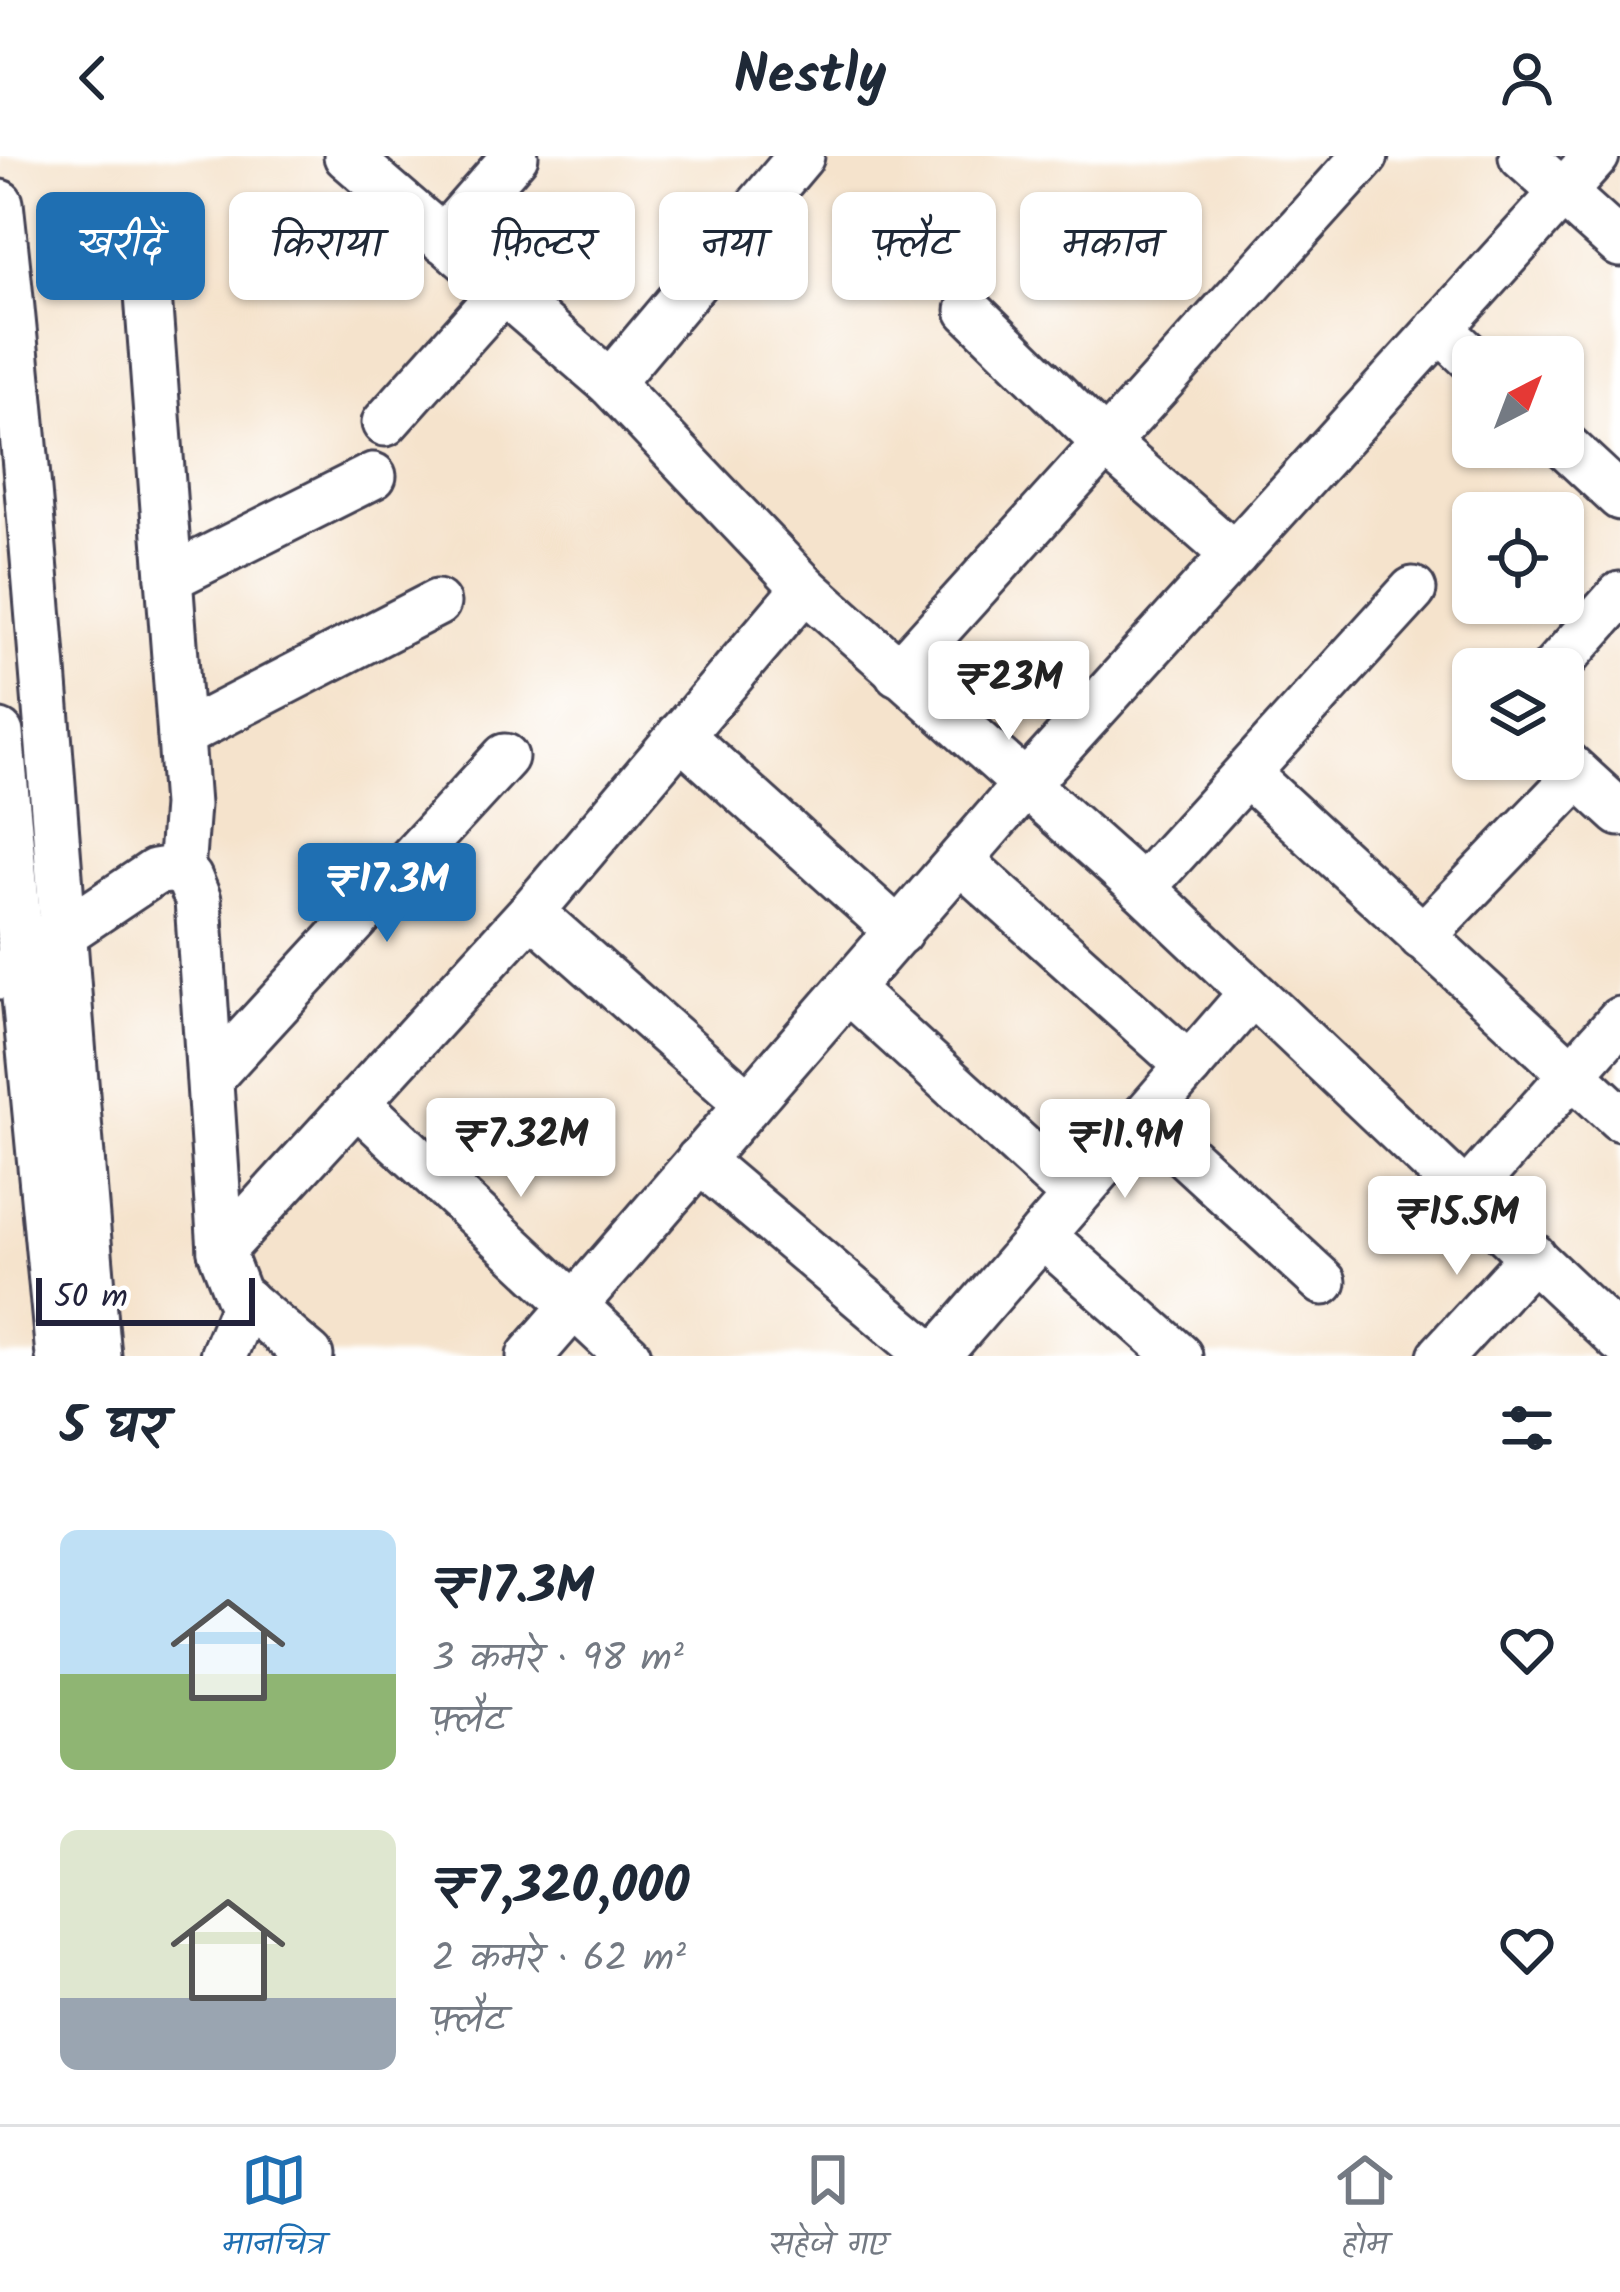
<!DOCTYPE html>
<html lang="hi">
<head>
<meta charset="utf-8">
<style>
	:root { --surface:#fff; --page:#f2f2f3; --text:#1f2937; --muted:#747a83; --line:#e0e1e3; --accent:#1f6fb2 }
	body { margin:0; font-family:Kalam,"Playpen Sans Deva",sans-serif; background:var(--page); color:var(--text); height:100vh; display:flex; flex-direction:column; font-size:45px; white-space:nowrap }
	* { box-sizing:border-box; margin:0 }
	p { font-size:39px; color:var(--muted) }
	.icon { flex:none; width:66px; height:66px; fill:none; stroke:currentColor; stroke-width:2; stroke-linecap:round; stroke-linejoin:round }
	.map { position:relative; height:1200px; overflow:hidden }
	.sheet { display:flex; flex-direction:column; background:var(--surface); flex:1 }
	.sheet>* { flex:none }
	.top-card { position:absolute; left:36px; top:36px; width:1548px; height:108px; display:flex; gap:24px }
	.needle { width:78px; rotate:42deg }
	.fabs { position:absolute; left:1452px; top:180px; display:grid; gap:24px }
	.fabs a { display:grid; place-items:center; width:132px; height:132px; border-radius:18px; background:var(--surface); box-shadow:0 3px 9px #0004; font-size:60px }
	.scale { position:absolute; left:36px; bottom:30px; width:219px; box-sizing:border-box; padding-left:12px; border:6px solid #22223b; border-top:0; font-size:33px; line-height:42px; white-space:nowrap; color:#22223b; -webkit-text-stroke:9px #fff; paint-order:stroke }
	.price { position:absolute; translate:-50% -102px; padding:0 27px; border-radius:12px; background:#fff; color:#222; font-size:39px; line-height:78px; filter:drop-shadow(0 3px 6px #0008) }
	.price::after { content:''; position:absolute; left:50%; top:72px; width:36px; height:27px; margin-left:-18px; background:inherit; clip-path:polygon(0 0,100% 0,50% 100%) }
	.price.current { background:var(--accent); color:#fff }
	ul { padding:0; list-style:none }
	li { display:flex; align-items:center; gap:36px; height:300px; padding:0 60px }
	li span { display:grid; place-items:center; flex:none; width:336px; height:240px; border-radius:18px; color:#555 }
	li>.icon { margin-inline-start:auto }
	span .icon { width:144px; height:144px; fill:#fffc; stroke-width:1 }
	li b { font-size:51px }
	h2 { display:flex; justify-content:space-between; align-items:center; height:144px; padding:0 60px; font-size:51px }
	.pill { padding:0 42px; border-radius:18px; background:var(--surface); box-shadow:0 3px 9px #0004; font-size:42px; line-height:108px }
	.pill.current { background:var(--accent); color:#fff }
	header { display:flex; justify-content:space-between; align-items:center; height:156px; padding:0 60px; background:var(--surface); font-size:54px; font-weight:800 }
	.dock { display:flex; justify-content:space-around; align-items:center; height:168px; border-top:3px solid var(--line); background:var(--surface); font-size:33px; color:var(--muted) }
	.dock a { display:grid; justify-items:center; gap:6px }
	.dock .current { color:var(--accent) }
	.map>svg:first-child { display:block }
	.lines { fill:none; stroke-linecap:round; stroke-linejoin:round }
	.minor-casing { stroke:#423f51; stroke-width:51 }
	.minor { stroke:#fff; stroke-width:45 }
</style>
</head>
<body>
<header><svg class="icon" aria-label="back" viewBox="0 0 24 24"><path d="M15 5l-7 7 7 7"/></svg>Nestly<svg class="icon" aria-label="person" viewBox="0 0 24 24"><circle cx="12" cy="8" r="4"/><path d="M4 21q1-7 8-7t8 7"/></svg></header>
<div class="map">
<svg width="1620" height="1200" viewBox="0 0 1620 1200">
	<rect width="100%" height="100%" fill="#fff"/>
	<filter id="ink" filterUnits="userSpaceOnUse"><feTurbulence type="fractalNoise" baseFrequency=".00833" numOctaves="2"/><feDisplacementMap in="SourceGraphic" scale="24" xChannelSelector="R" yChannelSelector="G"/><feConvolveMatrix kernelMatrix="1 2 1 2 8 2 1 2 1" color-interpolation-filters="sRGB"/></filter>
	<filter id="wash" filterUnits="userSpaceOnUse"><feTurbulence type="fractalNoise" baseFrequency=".004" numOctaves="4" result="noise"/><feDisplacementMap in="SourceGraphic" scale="48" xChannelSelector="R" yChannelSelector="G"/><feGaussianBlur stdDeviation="2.7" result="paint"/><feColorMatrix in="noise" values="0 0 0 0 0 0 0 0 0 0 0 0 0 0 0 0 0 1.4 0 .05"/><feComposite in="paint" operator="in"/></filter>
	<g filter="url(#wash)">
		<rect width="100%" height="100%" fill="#f5e3cc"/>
	</g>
	<g filter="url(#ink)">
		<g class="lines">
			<!-- minor casing -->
			<g class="minor-casing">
				<g id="minor">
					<polyline points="347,0 610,227 805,432 1142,732 1620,1184"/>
					<polyline points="1522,0 1620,88"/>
					<path d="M0,47c42,383 63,769 98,1153"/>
					<polyline points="143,71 186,649 181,715"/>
					<polyline points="442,83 515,0"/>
					<polyline points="969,154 1103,285 1234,399"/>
					<polyline points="1439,172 1473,204"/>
					<polyline points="610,227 801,0"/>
					<polyline points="385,267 503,135"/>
					<polyline points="1563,288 1620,341"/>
					<polyline points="169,422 373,320"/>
					<polyline points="1554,513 1620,439"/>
					<polyline points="898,517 1365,0"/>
					<polyline points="0,577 59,1200"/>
					<polyline points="181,579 437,447"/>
					<polyline points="680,579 899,776"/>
					<polyline points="1561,603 1620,657"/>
					<polyline points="1249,620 1620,962"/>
					<polyline points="962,706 1189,910"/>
					<polyline points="1142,732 1413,434"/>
					<polyline points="531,756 748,948"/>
					<polyline points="1422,781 1578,619"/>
					<polyline points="0,820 155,716 174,713 189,722 198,744 221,1095 238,1139 310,1200"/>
					<polyline points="849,834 1075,1040"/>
					<polyline points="210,922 505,601"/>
					<polyline points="357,947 628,1200"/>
					<polyline points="1144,961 1323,1126"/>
					<polyline points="699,1004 931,1200"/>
					<polyline points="1466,1038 1620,864"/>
					<polyline points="1042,1079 1179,1200"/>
					<polyline points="221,1095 531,756 805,432"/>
					<polyline points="223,1200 246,1145"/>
					<polyline points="530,1200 1024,630 1596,0"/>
					<polyline points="937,1200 1252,837"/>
					<polyline points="1441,1200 1533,1100"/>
				</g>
			</g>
			<!-- minor -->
			<use href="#minor" class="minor"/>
		</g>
	</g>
</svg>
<div class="fabs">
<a><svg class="needle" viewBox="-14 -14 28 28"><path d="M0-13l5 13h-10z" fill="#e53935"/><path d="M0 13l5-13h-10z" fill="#747a83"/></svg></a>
<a><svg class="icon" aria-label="locate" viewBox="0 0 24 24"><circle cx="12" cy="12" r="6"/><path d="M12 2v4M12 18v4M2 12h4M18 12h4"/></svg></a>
<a><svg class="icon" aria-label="layers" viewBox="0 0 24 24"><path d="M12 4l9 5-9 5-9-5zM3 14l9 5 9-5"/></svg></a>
</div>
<div class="scale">50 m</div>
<b class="price" style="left:1009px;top:587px">₹23M</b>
<b class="price current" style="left:387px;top:789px">₹17.3M</b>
<b class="price" style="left:521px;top:1044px">₹7.32M</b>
<b class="price" style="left:1125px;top:1045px">₹11.9M</b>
<b class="price" style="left:1457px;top:1122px">₹15.5M</b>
<div class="top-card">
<a class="pill current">खरीदें</a>
<a class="pill">किराया</a>
<a class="pill">फ़िल्टर</a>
<a class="pill">नया</a>
<a class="pill">फ़्लैट</a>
<a class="pill">मकान</a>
</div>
</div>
<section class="sheet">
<h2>5 घर<svg class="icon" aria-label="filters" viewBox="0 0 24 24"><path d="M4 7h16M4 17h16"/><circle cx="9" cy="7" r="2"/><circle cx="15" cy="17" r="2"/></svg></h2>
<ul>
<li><span style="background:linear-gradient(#bfe0f5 60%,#8fb573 0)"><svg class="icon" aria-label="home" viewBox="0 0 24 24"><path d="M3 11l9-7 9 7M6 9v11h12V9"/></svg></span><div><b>₹17.3M</b><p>3 कमरे · 98 m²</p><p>फ़्लैट</p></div><svg class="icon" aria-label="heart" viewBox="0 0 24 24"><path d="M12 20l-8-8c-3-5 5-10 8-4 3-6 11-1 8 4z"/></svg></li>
<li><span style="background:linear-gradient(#dfe7d0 70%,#9aa5b1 0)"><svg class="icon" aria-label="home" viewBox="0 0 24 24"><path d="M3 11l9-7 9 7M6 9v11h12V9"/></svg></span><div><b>₹7,320,000</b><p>2 कमरे · 62 m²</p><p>फ़्लैट</p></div><svg class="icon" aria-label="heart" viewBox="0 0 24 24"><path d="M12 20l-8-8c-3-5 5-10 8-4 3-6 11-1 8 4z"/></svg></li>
</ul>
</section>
<nav class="dock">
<a class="current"><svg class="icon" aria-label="map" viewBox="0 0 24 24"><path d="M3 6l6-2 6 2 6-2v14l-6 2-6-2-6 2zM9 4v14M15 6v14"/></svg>मानचित्र</a>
<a><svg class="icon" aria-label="saved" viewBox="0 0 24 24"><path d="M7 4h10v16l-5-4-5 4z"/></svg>सहेजे गए</a>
<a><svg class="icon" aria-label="home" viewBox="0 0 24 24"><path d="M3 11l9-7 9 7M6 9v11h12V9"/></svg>होम</a>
</nav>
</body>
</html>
